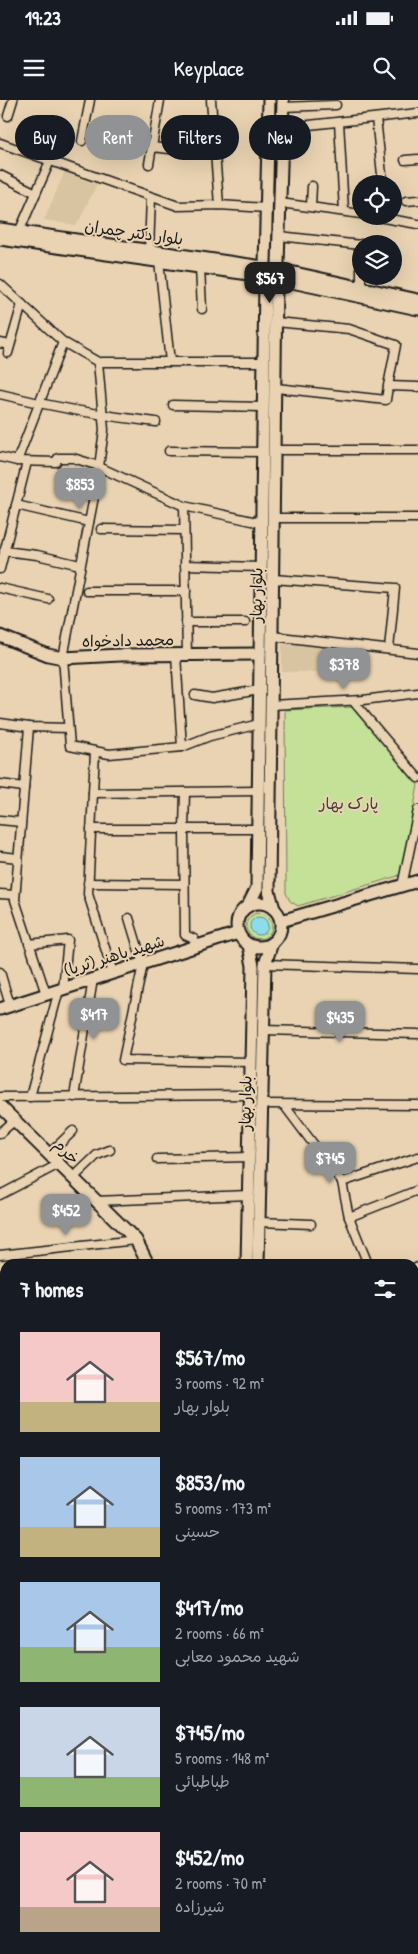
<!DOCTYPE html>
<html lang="en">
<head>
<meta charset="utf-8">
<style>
	:root { --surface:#171b24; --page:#242831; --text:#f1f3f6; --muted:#9ea1a6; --accent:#919294 }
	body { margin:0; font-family:"Patrick Hand","Playpen Sans Arabic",sans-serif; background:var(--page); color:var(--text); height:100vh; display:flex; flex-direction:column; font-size:19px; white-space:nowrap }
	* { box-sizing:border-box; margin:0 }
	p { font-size:16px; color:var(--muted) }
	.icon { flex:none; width:28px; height:28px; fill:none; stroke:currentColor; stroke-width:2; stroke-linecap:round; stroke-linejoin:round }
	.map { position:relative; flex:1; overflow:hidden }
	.sheet { position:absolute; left:0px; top:1159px; width:419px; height:696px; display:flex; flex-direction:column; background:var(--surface); border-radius:15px 15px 0 0; box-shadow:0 5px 20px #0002 }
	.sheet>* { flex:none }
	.hud { position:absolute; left:15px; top:15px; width:389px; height:45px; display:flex; gap:10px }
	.fabs { position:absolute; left:352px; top:75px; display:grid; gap:10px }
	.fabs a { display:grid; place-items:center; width:50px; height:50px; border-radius:50%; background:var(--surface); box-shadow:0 5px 20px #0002; font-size:25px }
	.price { position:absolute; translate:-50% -42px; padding:0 11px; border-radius:10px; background:var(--accent); color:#fff; font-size:16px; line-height:32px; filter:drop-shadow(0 1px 2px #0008) }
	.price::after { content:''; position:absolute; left:50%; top:30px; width:15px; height:11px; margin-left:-8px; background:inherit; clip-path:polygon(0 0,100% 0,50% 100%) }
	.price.on { background:#222; color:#fff }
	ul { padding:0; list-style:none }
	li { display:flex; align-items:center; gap:15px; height:125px; padding:0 20px }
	li span { display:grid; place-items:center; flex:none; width:140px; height:100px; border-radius:0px; color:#555 }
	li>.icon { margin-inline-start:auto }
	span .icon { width:60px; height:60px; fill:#fffc; stroke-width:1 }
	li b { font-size:21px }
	h2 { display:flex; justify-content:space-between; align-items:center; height:60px; padding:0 20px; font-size:21px }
	.tag { padding:0 18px; border-radius:22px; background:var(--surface); box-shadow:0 5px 20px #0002; font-size:18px; line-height:45px }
	.tag.on { background:var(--accent); color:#fff }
	.status { display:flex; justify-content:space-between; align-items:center; height:35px; padding:0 25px; background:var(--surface); direction:ltr }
	.status svg { height:14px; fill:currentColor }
	header { display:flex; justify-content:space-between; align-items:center; height:65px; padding:0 20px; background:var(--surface); font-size:22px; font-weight:600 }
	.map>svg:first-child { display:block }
	.built { fill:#d9c4a1 }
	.green { fill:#c5e097; stroke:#707e5a }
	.water { fill:#8ddbeb; stroke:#608f98 }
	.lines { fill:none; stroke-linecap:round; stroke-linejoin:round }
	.street-casing { stroke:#1c1c1c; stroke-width:11 }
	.secondary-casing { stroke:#1c1c1c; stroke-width:15 }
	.street { stroke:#e9d3b2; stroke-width:8 }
	.secondary { stroke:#e9d3b2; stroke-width:11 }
	.labels { text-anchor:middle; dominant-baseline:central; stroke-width:4; stroke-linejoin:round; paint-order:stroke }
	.street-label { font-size:16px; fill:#1c1c1c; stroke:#e9d3b2 }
	.park-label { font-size:16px; fill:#3e4335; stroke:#e9d3b2 }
</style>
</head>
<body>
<div class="status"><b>19:23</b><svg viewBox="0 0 49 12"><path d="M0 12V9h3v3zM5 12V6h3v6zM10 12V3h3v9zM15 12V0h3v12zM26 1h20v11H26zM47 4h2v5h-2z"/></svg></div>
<header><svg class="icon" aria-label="menu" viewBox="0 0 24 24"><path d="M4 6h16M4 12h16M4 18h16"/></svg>Keyplace<svg class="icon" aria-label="search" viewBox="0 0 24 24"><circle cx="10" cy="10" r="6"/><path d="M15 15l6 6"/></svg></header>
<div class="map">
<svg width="418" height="1854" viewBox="0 0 418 1854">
	<rect width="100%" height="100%" fill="#e9d3b2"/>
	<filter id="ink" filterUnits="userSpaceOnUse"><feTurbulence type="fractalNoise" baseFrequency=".02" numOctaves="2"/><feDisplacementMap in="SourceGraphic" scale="10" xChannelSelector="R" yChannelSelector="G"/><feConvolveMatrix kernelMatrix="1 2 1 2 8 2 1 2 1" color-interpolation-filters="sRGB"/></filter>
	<g filter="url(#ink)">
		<!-- built -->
		<g class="built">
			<polygon points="66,69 98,82 77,125 44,120"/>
			<polygon points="282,544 332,547 331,572 282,572"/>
			<polygon points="418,1717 418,1774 414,1775 414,1718"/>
		</g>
		<!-- green -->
		<g class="green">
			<polygon points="353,607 418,685 401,775 298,806 290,801 286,793 285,610"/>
			<circle cx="259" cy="826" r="13"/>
		</g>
		<!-- water -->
		<circle class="water" cx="259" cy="826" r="9"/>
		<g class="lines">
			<!-- street casing -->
			<g class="street-casing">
				<g id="street">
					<polyline points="211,0 219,105"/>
					<polyline points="282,7 336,5"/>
					<polyline points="8,16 13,0"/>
					<polyline points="376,18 383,84"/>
					<polyline points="339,22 344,111"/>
					<polyline points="282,28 418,13"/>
					<polyline points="82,41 90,0"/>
					<polyline points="0,43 178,106 219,105 266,108"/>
					<polyline points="152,47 178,50"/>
					<polyline points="405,60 418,59"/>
					<polyline points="149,64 160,0"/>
					<polyline points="0,75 36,93"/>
					<polyline points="406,101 418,100"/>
					<polyline points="280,103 361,114"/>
					<polyline points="311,106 312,86"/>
					<polyline points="372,116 418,124"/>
					<polyline points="19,132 50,61"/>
					<polyline points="279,136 361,145"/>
					<polyline points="149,151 151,97"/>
					<polyline points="159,161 170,262"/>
					<polyline points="200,167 202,209"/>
					<polyline points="0,184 63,242 98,262 104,330 97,381 63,558 70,646 109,654 182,647 210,636 259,624"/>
					<polyline points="361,188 361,144"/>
					<polyline points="276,222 349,229 396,245 388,286"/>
					<polyline points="0,243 10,245"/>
					<polyline points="8,253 22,204"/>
					<polyline points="102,262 263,262"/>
					<polyline points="276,288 386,300 388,286 418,287"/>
					<path d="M0,294c52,13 103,22 156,28"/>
					<polyline points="173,305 263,307"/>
					<polyline points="275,350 418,350"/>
					<polyline points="169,351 262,352"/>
					<polyline points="0,357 17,361 56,362 58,358 73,358 99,366"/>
					<polyline points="17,361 63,242"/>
					<polyline points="99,367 184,406 261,423"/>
					<polyline points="16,405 89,422"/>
					<polyline points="184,406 187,555"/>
					<polyline points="274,418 418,418"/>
					<polyline points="101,429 184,430"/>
					<polyline points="4,451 37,455 80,465"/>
					<polyline points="185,465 261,467"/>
					<polyline points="0,469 27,362"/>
					<polyline points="273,479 395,488 389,549"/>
					<polyline points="0,488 48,499"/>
					<polyline points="87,491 186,491"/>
					<polyline points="186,522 245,522"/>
					<polyline points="272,536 418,553"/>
					<polyline points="176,555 182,647"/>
					<polyline points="195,595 212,598 259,590"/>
					<polyline points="353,601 418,678"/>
					<polyline points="271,605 363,600 418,593"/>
					<polyline points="0,623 29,627 68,628"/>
					<polyline points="29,627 15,800 46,894"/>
					<polyline points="95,652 88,794 113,873"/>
					<polyline points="0,684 24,687"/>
					<polyline points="185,692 184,729 185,835 194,839 196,846"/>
					<polyline points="93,693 258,691"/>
					<polyline points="0,720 21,722"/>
					<polyline points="91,729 258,729"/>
					<polyline points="0,756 18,758"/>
					<polyline points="88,783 184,784"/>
					<polyline points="402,786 418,710"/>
					<polyline points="0,794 15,795"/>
					<polyline points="129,818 143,864 123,960 251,962"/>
					<polyline points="29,844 68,840 63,889"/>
					<polyline points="265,864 418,869"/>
					<polyline points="0,872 10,905"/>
					<polyline points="263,930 418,934"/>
					<polyline points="0,997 251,995"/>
					<polyline points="30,997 59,890"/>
					<polyline points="74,997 93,879"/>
					<polyline points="261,1004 418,1005"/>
					<polyline points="284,1005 342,1082 349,1117 368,1164"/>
					<polyline points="0,1033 14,1021"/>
					<polyline points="48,1055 73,1031"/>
					<polyline points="157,1059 250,1057"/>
					<polyline points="72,1079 97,1055 110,1050"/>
					<polyline points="342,1082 418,1057"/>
					<polyline points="0,1095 57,1065"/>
					<polyline points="95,1101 249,1095"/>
					<polyline points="349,1117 418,1090"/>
					<polyline points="259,1122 311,1124"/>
					<polyline points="0,1155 136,1140"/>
					<polyline points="414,1169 418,1167"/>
					<polyline points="0,1299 5,1299"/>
					<polyline points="414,1344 418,1343"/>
					<polyline points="0,1416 5,1415"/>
					<polyline points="414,1427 417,1438"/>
					<polyline points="414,1571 418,1595"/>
					<polyline points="414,1637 418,1637"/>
					<polyline points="0,1648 5,1673"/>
					<polyline points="414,1827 415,1837"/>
					<polyline points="353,1850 353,1854"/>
					<polyline points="366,1850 371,1854"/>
					<polyline points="22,1854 40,1850"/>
				</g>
			</g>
			<!-- secondary casing -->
			<g class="secondary-casing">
				<g id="secondary">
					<polyline points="0,129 263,167"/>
					<polyline points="0,139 263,176"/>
					<polyline points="265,164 269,0"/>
					<polyline points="278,164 283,0"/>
					<polyline points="281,170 418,200"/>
					<polyline points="278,179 418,209"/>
					<polyline points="0,536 48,555 63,558 120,555 260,554"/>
					<circle cx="259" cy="825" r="22"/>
					<polyline points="248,806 257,788 265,179"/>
					<polyline points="274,809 269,791 276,181"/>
					<polyline points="281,821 418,781"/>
					<polyline points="0,909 238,833"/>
					<polyline points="0,1006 136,1140 148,1164"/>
					<polyline points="247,1164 253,866 249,845"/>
					<polyline points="258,1164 265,864 272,843"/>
					<polyline points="414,1330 418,1324"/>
					<polyline points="0,1444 5,1444"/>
					<polyline points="414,1455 418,1455"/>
					<polyline points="0,1457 5,1457"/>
					<polyline points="414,1786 418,1785"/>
					<polyline points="414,1796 418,1795"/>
					<polyline points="133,1854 144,1850"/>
					<polyline points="159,1854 169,1850"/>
					<polyline points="234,1854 234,1850"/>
					<polyline points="244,1854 244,1850"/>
				</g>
			</g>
			<!-- street -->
			<use href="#street" class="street"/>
			<!-- secondary -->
			<use href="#secondary" class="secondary"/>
		</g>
	</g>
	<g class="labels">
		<!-- street labels -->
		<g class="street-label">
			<text transform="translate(134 132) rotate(8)">بلوار دکتر چمران</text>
			<text transform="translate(256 495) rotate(-89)">بلوار بهار</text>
			<text transform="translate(128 540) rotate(-1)">محمد دادخواه</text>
			<text transform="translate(114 855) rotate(-17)">شهید باهنر (ثریا)</text>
			<text transform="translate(245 1003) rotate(-89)">بلوار بهار</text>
			<text transform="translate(67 1051) rotate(45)">خرم</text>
		</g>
		<!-- park labels -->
		<g class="park-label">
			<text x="349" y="703">پارک بهار</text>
		</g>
	</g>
</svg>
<div class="fabs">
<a><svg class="icon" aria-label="locate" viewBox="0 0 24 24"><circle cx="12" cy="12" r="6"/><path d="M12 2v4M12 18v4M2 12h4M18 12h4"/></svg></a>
<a><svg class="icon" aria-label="layers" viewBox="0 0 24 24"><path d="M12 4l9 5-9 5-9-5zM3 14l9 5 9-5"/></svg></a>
</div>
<b class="price on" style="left:270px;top:204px">$567</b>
<b class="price" style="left:80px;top:410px">$853</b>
<b class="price" style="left:344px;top:590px">$378</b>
<b class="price" style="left:94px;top:940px">$417</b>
<b class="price" style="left:340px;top:943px">$435</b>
<b class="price" style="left:330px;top:1084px">$745</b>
<b class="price" style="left:66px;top:1136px">$452</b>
<div class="hud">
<a class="tag">Buy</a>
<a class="tag on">Rent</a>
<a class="tag">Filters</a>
<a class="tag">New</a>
</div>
<section class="sheet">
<h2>7 homes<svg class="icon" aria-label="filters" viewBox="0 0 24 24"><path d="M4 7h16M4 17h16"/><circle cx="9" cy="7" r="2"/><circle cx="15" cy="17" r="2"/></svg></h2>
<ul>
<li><span style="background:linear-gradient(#f6c9c9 70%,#c2b280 0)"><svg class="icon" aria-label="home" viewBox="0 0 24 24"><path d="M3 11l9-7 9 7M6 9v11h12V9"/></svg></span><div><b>$567/mo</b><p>3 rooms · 92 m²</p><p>بلوار بهار</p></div></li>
<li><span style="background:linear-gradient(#a9c7e8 70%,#c2b280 0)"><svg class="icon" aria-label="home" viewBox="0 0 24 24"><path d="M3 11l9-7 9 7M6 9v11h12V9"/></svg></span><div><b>$853/mo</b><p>5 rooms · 173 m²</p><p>حسینی</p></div></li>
<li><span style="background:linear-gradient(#a9c7e8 65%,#8fb573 0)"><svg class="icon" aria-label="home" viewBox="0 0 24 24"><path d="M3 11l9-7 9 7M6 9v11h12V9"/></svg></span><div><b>$417/mo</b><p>2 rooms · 66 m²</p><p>شهید محمود معابی</p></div></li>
<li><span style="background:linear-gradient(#c9d6e8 70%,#8fb573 0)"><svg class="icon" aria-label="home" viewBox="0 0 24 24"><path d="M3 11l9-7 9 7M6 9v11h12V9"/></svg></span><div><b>$745/mo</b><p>5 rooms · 148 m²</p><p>طباطبائی</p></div></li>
<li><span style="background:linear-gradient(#f6c9c9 75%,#b9a48a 0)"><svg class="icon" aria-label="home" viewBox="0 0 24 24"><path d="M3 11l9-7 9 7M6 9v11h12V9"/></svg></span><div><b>$452/mo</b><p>2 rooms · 70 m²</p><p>شیرزاده</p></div></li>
</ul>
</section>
</div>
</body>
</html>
